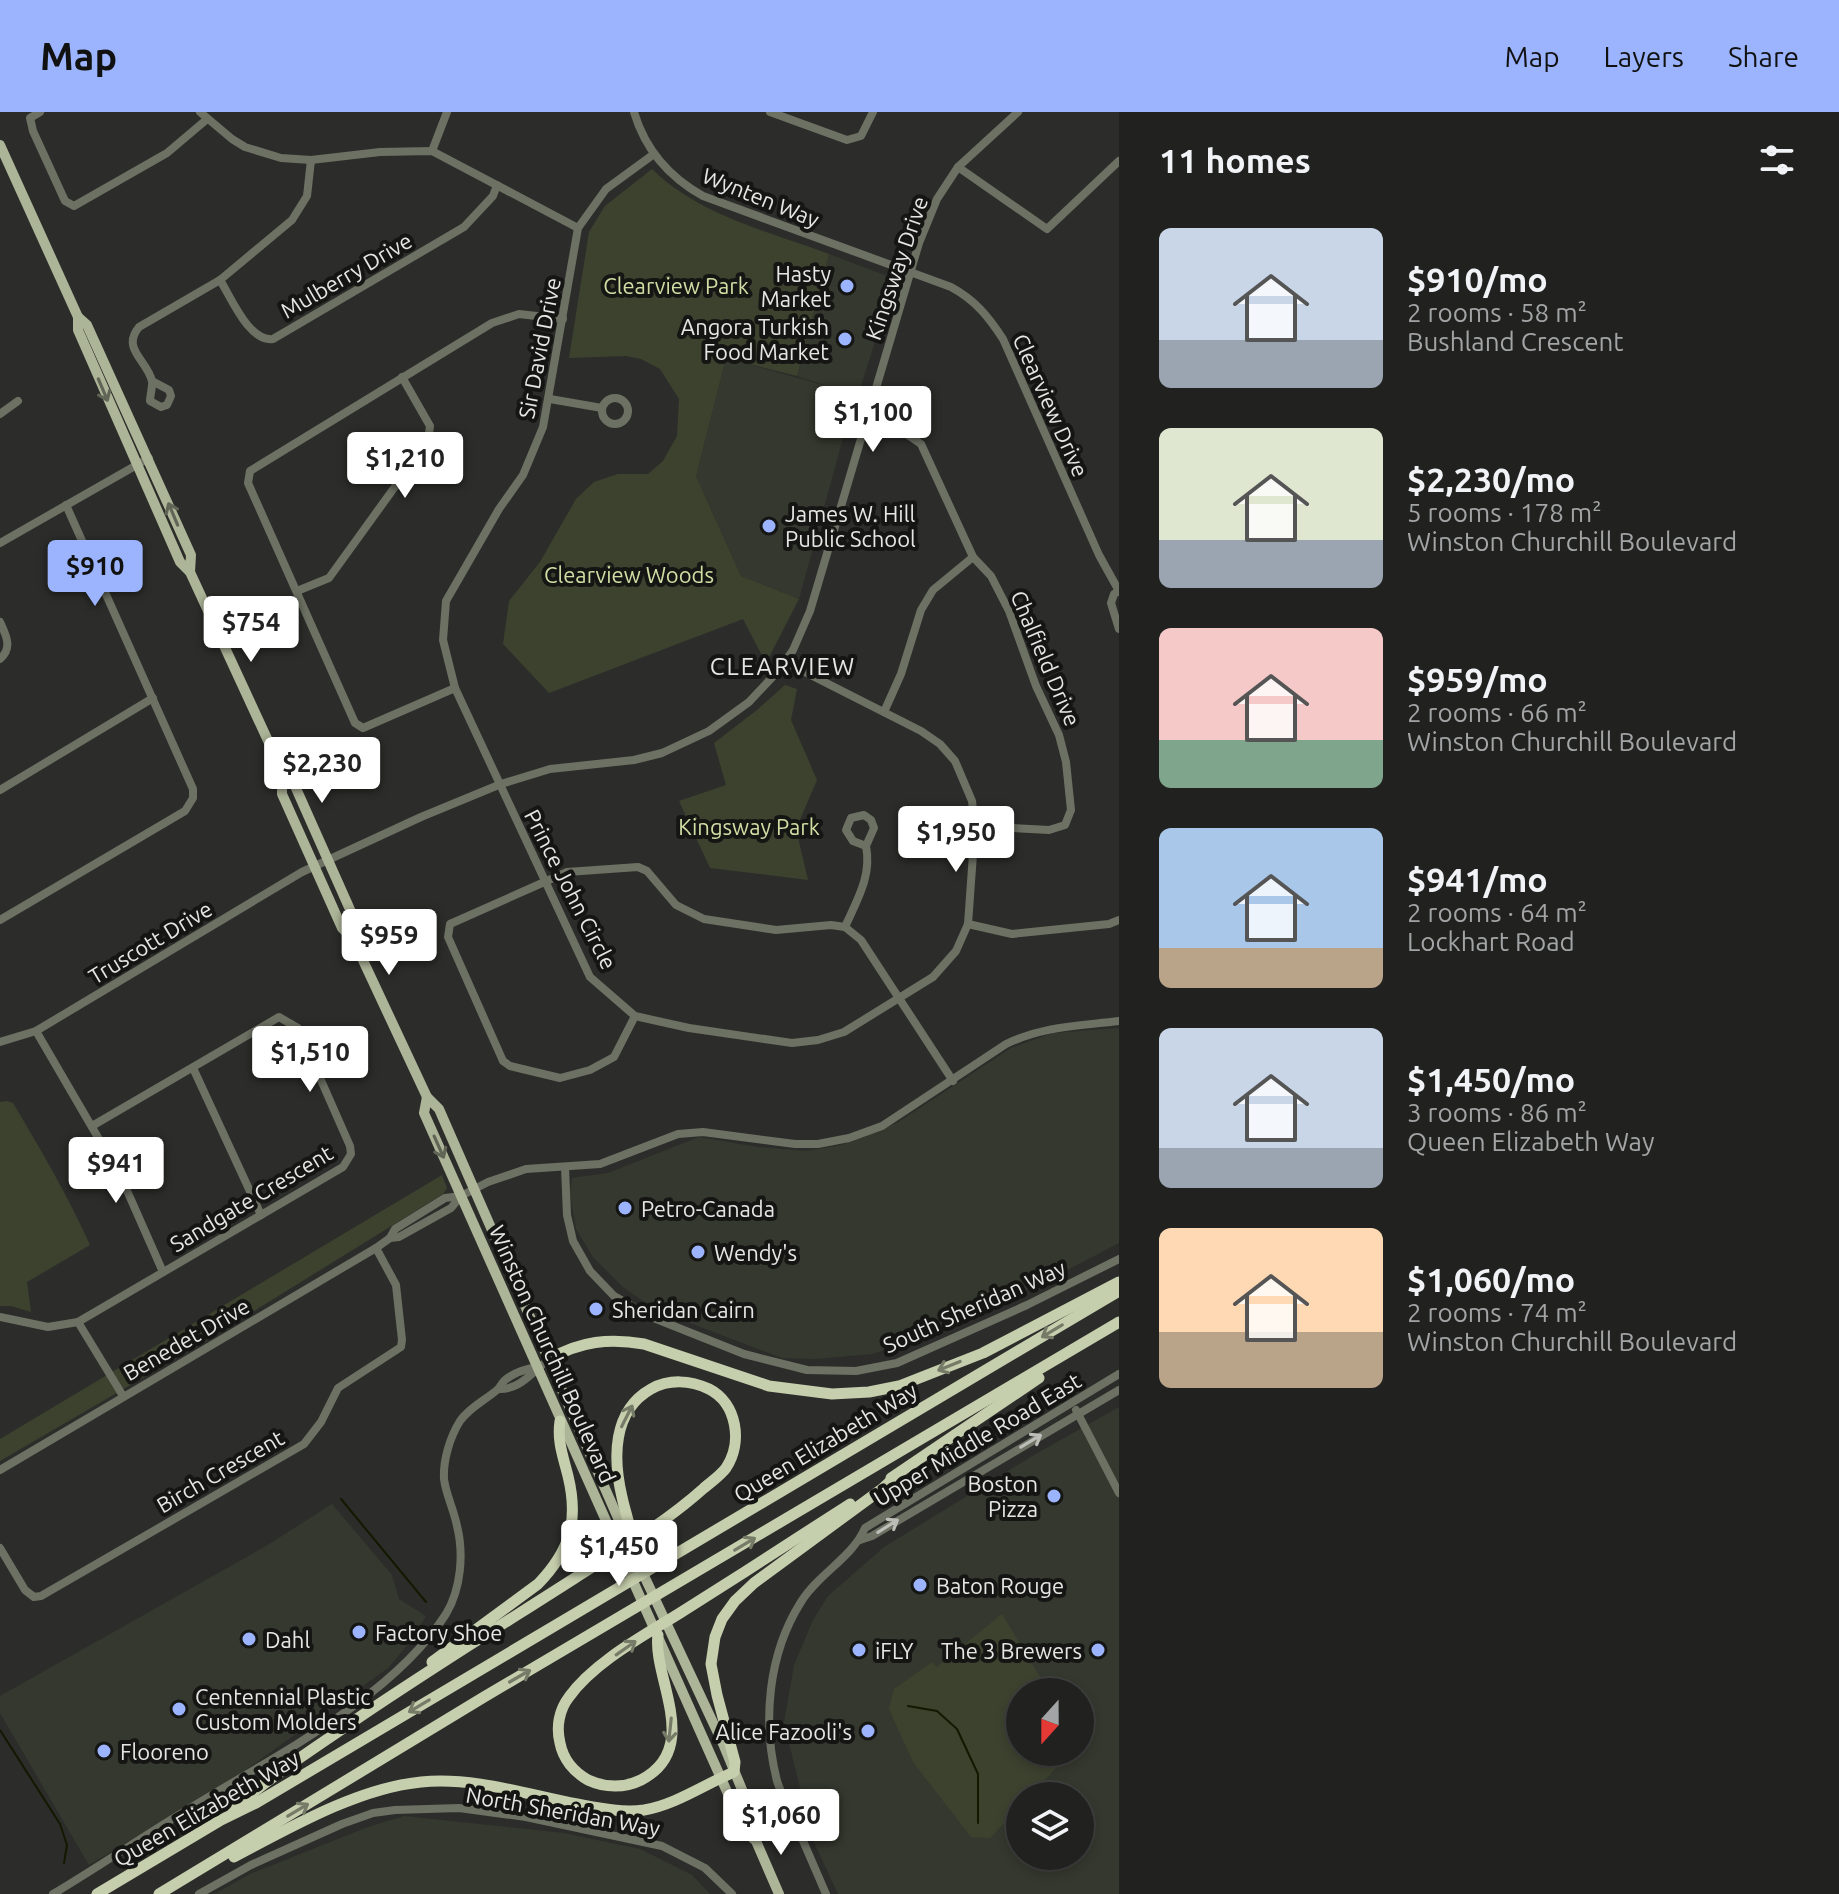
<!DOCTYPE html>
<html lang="en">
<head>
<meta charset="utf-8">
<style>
	:root { --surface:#212220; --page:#2d2f2d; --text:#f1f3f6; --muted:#a2a4a5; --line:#3e3f3e; --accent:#9bb4fd }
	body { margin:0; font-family:Ubuntu,sans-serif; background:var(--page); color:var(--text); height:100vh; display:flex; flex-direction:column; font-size:30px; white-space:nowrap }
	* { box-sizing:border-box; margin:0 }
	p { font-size:26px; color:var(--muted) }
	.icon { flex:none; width:44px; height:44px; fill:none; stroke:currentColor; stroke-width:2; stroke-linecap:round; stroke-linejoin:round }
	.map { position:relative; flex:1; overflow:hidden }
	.drawer { display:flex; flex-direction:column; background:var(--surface); width:720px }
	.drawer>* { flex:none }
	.needle { width:52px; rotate:201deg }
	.buttons { position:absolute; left:1006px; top:1566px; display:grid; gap:16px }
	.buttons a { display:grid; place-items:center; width:88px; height:88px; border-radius:50%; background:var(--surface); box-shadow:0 4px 12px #0003,0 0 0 2px var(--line); font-size:40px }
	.price { position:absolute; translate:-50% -68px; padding:0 18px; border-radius:8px; background:#fff; color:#222; font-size:26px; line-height:52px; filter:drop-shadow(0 2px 4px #0008) }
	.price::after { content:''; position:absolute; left:50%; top:48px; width:24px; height:18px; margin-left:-12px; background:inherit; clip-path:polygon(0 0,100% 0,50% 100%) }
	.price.on { background:var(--accent); color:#111 }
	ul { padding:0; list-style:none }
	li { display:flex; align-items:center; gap:24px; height:200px; padding:0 40px }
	li span { display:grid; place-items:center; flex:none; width:224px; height:160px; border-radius:12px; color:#555 }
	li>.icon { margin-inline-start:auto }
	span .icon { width:96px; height:96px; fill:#fffc; stroke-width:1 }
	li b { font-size:34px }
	h2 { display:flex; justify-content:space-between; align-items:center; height:96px; padding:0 40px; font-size:34px }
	header { display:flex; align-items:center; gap:48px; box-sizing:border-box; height:112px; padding:0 40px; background:var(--accent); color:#111 }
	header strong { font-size:38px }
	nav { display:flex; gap:44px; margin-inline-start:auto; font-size:28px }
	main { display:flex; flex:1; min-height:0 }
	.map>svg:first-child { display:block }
	.built { fill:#35382e; fill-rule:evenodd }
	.green { fill:#3d422f }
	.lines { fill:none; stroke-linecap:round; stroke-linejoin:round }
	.stream { stroke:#131800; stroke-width:2 }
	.minor { stroke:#6d7163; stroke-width:8 }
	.major { stroke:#adb598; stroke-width:10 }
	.highway { stroke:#c6cfad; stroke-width:11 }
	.oneway { stroke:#616556 }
	.oneway2 { stroke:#767b68 }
	.oneway3 { stroke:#bcbdb7 }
	.poi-dot { fill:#9bb4fd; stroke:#151514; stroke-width:3 }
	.labels { text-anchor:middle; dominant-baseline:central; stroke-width:8; stroke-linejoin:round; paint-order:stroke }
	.street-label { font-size:22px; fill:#e6e6e4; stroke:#151514 }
	.poi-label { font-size:22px; fill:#e6e6e4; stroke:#151514; text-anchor:start }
	.park-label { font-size:22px; fill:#d0dea4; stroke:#151514 }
	.neighbourhood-label { font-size:24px; letter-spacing:2px; fill:#e6e6e4; stroke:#151514 }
</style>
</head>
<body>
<header>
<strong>Map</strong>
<nav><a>Map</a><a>Layers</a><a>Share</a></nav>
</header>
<main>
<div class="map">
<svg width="1119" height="1782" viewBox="0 0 1119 1782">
	<rect width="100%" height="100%" fill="#2c2d2a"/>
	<!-- built -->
	<g class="built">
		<polygon points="829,142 895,167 858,283 855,282 799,487 741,464 696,364 726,246 837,277 797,264"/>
		<polygon points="1119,916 1119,1131 1046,1169 906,1231 872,1242 815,1247 782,1246 656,1198 624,1176 593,1145 576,1117 570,1081 572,1066 608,1061 699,1025 757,1035 807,1039 841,1033 897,1011 1011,936 1053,921"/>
		<path d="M1119,1295v487h-281l-25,-54 -29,-117 10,-58 19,-45 15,-24 56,-49 150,-92zM1020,1580h60v60h-60zM1020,1684h60v60h-60z"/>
		<polygon points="332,1392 392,1463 399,1487 426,1504 409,1531 388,1556 233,1667 89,1753 0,1601 0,1584 266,1434"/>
		<polygon points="404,1704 564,1721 640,1737 692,1763 710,1782 215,1782 250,1762 368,1715"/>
	</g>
	<!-- green -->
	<g class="green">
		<path d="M652,57c48,47 116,62 177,85l-32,122 -71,-18 -30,118 45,100 58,23 -33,64 -23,-44 -194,74 -46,-49 6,-43 31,-39 36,-63 18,-17 24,-8h30l15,-13 14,-25 2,-37 -19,-30 -19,-10 -15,-3 -57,2 20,-126 16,-26z"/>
		<polygon points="785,573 797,577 791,608 817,668 796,717 808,768 710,756 679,689 726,673 714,631 757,598"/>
		<path d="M7,989l6,2c28,47 55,93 77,142l-63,37 4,30 -20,-6h-11v-204z"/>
		<polygon points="442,1063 447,1076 443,1082 204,1230 0,1349 0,1327"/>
		<polygon points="1002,1502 1049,1580 1020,1580 1020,1640 1071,1640 1030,1684 1020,1684 1020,1694 990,1726 971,1725 913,1650 889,1597 894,1577 932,1550 937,1555"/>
	</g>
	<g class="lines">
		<!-- stream -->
		<g class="stream">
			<polyline points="341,1387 426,1490"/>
			<polyline points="908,1594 937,1599 957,1617 978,1662 978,1711"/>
			<polyline points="0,1618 60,1712 67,1733 64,1751"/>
		</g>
		<!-- minor -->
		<g class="minor">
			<polyline points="40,0 30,6 33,19 65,89 74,94 167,41 206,8"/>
			<polyline points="200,0 232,27 245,35 281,46 311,48 380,40 432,39 578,116"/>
			<path d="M634,0c11,37 35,65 69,84l248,91c24,13 37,29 52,52l96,216 20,36"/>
			<polyline points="770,0 847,28 861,24 873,0"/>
			<polyline points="432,39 447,0"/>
			<polyline points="654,42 606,77 578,116 543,315 523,363 499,397 446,489 443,528 455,576 590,865 635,904 689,916 792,931 818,928 844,920 933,865 956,839 968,812 975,714 972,689 955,649 940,632 921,619 785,550"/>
			<polyline points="958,55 1047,117 1119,49"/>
			<path d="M220,168c12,19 29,62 53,59l191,-112 29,-31 4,-11"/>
			<path d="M152,269l17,9 2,6 -4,9 -6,2 -11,-6c0,-6 3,-15 2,-20 -5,-21 -31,-32 -13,-54l81,-47 72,-60 15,-24 4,-36"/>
			<circle cx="615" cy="299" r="13"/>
			<polyline points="550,287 602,296"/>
			<polyline points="0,302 18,289"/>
			<polyline points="866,309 902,319 921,332 973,445 991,464 1009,499 1036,574 1059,623 1066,650 1071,698 1065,713 1049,718 975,714"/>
			<polyline points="0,431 149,346"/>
			<polyline points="297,479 329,466 428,329 430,314 402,265"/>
			<polyline points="1119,479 1114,482 1111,491 1119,517"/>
			<path d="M0,510c6,13 13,26 0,37"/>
			<polyline points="455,576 363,616 355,611 248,371 250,359 492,211 519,202 563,207"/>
			<polyline points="884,600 901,562 921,498 933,478 973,445"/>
			<polyline points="0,678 153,586"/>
			<polygon points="864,703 871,708 874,716 866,734 853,729 846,718 851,706"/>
			<polyline points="0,808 185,699 193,686 193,677 66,393"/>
			<polyline points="968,812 1012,822 1109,812 1119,808"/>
			<path d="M845,815c12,-27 27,-51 21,-81"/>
			<polyline points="635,904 614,945 590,958 560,966 510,954 503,949 448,825 450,812 567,760 638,755 647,759 676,793 704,807 776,818 831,813 845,815 861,828 953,969"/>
			<polyline points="36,919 121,1065 163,1160"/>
			<polyline points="0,930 36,919 302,760 421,705 501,672 550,657 634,648 662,641 709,619 749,590 780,557 793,538 810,499 919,131 937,87 958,55 1018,0"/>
			<polyline points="193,956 261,1103"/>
			<polyline points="565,1055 567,1103 573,1129 590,1159 614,1184 651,1205 744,1242 807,1258 856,1259 897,1251 1027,1193 1119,1147"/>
			<polyline points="390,1126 399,1125 451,1096 461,1084"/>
			<polyline points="0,1205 48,1215 78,1210 343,1055 351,1042 350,1034 298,916 279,905 92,1014"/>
			<polyline points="78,1210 123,1284"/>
			<path d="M499,1277c22,1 34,-19 51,-30"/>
			<polyline points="1076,1298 1119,1381"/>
			<path d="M0,1358l376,-222 14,-10 5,-9 50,-31 16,-2 27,-14 38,-13 74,-5 78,-30 25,-2 92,12h23l31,-6 33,-12 124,-82c37,-18 73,-18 113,-23"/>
			<polyline points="860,1428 872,1424 1119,1278"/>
			<polyline points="0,1436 25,1478 34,1485 41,1484 304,1332 321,1310 338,1276 401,1235 402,1228 396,1173 376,1136"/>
			<path d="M53,1782c47,-28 92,-59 139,-87 84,-52 200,-109 254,-193 15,-25 18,-60 11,-88 -3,-16 -11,-31 -13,-47 -1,-19 6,-42 16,-58 10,-14 24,-20 37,-31 3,-2 4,-6 7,-9 9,-8 21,-12 33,-14"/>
			<polyline points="199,1782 251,1753 342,1712 373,1701 395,1698 459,1696 526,1705 662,1734 705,1756 732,1782"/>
			<path d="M826,1782c-11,-25 -21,-49 -32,-74 -5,-12 -13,-26 -17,-39 -15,-59 -9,-127 24,-179 17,-28 51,-44 64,-74l254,-154"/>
		</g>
		<!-- major -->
		<g class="major">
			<polyline points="0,33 78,205 87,213 191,443 190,460"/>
			<polyline points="78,205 78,218 180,450 190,460 282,659 295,674 356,811 353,827"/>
			<polyline points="282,659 282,682 342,816 353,827 427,985 439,997 632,1438 724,1634 757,1714 756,1729"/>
			<polyline points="427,985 424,1001 745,1720 756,1729 779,1782"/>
		</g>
		<!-- highway -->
		<g class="highway">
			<path d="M550,1247c30,-18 60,-21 94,-15l125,42 63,8 37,-2 30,-6 84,-33 136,-71"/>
			<polyline points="891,1366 1039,1266"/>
			<path d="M658,1523c-6,42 45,113 -17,145 -16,8 -36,8 -53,0 -14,-8 -25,-21 -28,-37 -4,-16 -1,-33 9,-46 25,-35 76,-62 111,-84 57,-36 113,-72 170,-109"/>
			<path d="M432,1550l106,-78c32,-33 41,-63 30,-108 -5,-20 -11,-35 -8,-55"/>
			<path d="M233,1697c37,-32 77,-58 118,-86 73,-50 149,-97 224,-145 44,-28 90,-55 129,-90 7,-6 17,-13 22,-20 17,-25 11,-65 -17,-79 -19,-9 -40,-10 -58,0 -39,22 -38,70 -29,108 4,19 11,34 10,53"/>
			<path d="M234,1745c55,-29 124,-69 187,-75 53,-5 104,12 156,22 22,4 45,9 67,6 31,-5 61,-26 90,-38l1,-10 -18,-67 -6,-31 4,-27 7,-18 13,-18 19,-18 128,-94 15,-14"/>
			<polyline points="97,1782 221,1708 256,1691 1119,1179"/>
			<polyline points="159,1782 484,1585 1119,1210"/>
		</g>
	</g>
	<!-- one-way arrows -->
	<defs><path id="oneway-shaft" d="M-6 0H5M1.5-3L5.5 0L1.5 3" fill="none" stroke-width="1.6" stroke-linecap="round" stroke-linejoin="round" transform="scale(2)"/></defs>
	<g class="oneway">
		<use href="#oneway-shaft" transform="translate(103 278) rotate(67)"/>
		<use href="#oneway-shaft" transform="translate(173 402) rotate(-113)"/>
		<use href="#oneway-shaft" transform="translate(439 1035) rotate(66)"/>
	</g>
	<g class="oneway2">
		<use href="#oneway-shaft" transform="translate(1052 1219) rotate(149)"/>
		<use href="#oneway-shaft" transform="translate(949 1254) rotate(158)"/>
		<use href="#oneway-shaft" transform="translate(627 1304) rotate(-63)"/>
		<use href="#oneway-shaft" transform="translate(745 1432) rotate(-31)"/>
		<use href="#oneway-shaft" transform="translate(626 1536) rotate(-35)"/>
		<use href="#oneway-shaft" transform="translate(520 1564) rotate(-30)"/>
		<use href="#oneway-shaft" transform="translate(419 1594) rotate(149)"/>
		<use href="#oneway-shaft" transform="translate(670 1618) rotate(96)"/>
		<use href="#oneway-shaft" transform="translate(298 1698) rotate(-31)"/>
	</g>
	<g class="oneway3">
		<use href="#oneway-shaft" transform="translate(1031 1329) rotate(-31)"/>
		<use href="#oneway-shaft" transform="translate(888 1414) rotate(-32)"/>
	</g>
	<!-- markers -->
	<g class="poi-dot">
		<circle cx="847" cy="174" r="8"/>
		<circle cx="845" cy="227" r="8"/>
		<circle cx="769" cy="414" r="8"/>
		<circle cx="625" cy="1096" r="8"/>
		<circle cx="698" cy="1140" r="8"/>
		<circle cx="596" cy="1197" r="8"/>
		<circle cx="1054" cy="1384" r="8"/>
		<circle cx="920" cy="1473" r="8"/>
		<circle cx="359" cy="1520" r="8"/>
		<circle cx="249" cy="1527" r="8"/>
		<circle cx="859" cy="1538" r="8"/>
		<circle cx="1098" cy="1538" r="8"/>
		<circle cx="179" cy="1597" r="8"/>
		<circle cx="868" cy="1619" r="8"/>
		<circle cx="104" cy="1639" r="8"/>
	</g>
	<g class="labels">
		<!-- street labels -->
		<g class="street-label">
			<text transform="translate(761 85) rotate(22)">Wynten Way</text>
			<text transform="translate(896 156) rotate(-71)">Kingsway Drive</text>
			<text transform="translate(346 163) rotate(-30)">Mulberry Drive</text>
			<text transform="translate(539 236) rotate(-79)">Sir David Drive</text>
			<text transform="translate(1051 293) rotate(66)">Clearview Drive</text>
			<text transform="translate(1046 546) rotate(67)">Chalfield Drive</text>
			<text transform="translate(571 777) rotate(63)">Prince John Circle</text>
			<text transform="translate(150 830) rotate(-31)">Truscott Drive</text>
			<text transform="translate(251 1086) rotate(-31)">Sandgate Crescent</text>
			<text transform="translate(974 1194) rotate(-24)">South Sheridan Way</text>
			<text transform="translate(186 1227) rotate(-30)">Benedet Drive</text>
			<text transform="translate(553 1242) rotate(66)">Winston Churchill Boulevard</text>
			<text transform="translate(977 1327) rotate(-31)">Upper Middle Road East</text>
			<text transform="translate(825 1330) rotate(-31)">Queen Elizabeth Way</text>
			<text transform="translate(220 1359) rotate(-30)">Birch Crescent</text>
			<text transform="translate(206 1696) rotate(-30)">Queen Elizabeth Way</text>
			<text transform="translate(563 1699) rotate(10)">North Sheridan Way</text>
		</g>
		<!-- poi labels -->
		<g class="poi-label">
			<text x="831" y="161" text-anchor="end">Hasty<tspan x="831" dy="25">Market</tspan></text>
			<text x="829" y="214" text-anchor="end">Angora Turkish<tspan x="829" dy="25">Food Market</tspan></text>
			<text x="785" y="401">James W. Hill<tspan x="785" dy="25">Public School</tspan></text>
			<text x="641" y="1096">Petro-Canada</text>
			<text x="714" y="1140">Wendy's</text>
			<text x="612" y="1197">Sheridan Cairn</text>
			<text x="1038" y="1371" text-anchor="end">Boston<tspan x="1038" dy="25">Pizza</tspan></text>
			<text x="936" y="1473">Baton Rouge</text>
			<text x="375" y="1520">Factory Shoe</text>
			<text x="265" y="1527">Dahl</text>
			<text x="875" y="1538">iFLY</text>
			<text x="1082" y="1538" text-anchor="end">The 3 Brewers</text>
			<text x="195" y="1584">Centennial Plastic<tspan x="195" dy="25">Custom Molders</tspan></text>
			<text x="852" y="1619" text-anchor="end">Alice Fazooli's</text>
			<text x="120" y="1639">Flooreno</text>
		</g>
		<!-- park labels -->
		<g class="park-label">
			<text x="676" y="173">Clearview Park</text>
			<text x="629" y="462">Clearview Woods</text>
			<text x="749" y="714">Kingsway Park</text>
		</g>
		<!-- neighbourhood labels -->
		<g class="neighbourhood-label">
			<text x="783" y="554">CLEARVIEW</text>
		</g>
	</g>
</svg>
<div class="buttons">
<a><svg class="needle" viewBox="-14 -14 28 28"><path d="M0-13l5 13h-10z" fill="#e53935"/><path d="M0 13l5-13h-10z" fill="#a2a4a5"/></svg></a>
<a><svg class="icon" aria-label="layers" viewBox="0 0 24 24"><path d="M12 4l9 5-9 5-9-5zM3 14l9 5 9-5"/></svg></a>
</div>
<b class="price" style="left:873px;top:342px">$1,100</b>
<b class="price" style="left:405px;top:388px">$1,210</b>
<b class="price on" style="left:95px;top:496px">$910</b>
<b class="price" style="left:251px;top:552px">$754</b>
<b class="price" style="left:322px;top:693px">$2,230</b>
<b class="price" style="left:956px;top:762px">$1,950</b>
<b class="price" style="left:389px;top:865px">$959</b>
<b class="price" style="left:310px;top:982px">$1,510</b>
<b class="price" style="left:116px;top:1093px">$941</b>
<b class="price" style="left:619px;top:1476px">$1,450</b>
<b class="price" style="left:781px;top:1745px">$1,060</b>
</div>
<section class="drawer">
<h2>11 homes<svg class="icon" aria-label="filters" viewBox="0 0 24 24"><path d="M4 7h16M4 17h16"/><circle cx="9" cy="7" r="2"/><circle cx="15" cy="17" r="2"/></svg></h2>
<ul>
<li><span style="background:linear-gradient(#c9d6e8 70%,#9aa5b1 0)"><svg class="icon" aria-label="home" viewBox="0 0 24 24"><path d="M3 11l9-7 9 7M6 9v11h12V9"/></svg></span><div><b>$910/mo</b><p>2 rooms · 58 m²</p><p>Bushland Crescent</p></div></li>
<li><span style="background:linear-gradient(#dfe7d0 70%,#9aa5b1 0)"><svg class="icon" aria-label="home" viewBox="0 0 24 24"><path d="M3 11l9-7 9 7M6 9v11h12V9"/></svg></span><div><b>$2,230/mo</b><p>5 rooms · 178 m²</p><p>Winston Churchill Boulevard</p></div></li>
<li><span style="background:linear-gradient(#f6c9c9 70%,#7fa58c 0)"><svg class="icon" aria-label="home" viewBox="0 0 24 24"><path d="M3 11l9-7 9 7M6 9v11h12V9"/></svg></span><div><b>$959/mo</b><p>2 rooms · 66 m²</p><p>Winston Churchill Boulevard</p></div></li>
<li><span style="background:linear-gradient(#a9c7e8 75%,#b9a48a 0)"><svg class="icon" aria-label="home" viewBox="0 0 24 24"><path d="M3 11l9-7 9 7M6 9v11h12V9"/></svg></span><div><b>$941/mo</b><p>2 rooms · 64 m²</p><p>Lockhart Road</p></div></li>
<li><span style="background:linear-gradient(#c9d6e8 75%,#9aa5b1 0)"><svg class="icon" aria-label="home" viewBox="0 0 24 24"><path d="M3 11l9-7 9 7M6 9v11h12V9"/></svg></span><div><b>$1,450/mo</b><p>3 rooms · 86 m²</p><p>Queen Elizabeth Way</p></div></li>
<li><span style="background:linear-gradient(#ffd9b3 65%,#b9a48a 0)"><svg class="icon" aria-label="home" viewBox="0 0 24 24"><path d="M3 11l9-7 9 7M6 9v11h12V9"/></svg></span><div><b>$1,060/mo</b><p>2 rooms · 74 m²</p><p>Winston Churchill Boulevard</p></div></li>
</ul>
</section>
</main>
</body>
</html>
